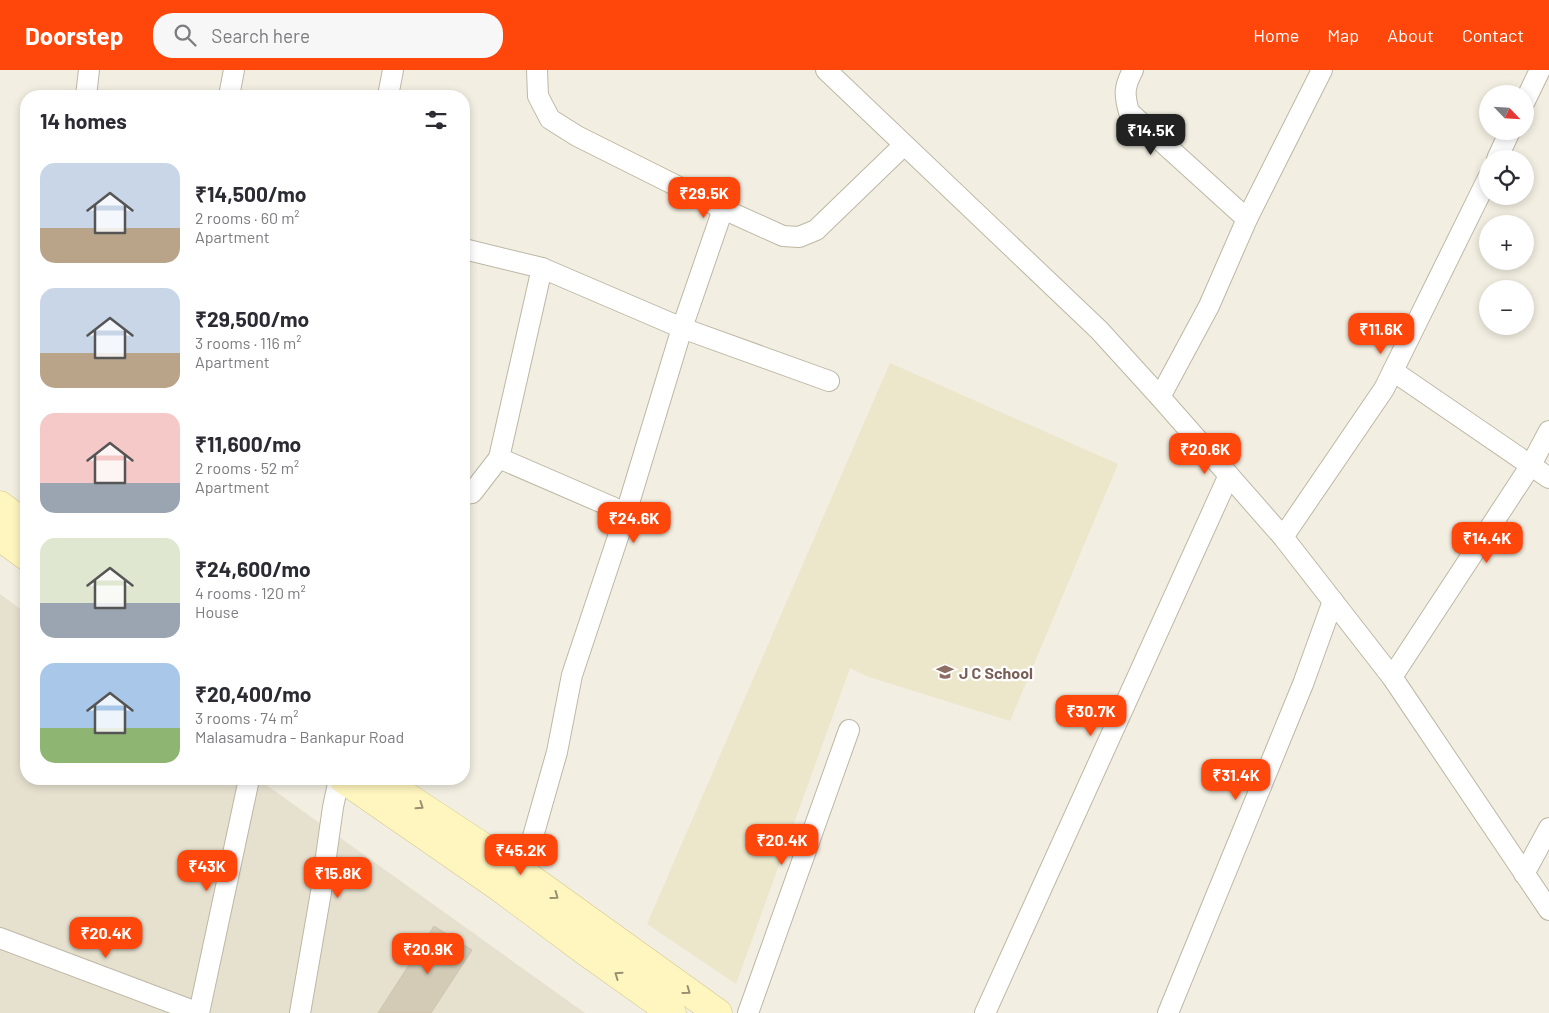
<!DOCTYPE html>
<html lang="en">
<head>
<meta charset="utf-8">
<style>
	:root { --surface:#fff; --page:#f7f7f7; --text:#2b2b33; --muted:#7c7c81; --accent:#ff460b }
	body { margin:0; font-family:Barlow,sans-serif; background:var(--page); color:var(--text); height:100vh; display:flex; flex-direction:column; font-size:19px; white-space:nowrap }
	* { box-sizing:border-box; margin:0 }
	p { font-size:16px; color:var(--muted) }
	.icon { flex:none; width:28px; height:28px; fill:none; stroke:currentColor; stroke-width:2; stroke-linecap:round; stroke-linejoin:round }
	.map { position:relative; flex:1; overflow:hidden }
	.side { position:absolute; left:20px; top:20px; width:450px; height:695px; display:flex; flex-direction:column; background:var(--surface); border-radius:20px; box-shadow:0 2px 8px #0003 }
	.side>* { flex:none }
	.needle { width:32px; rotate:115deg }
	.controls { position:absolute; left:1479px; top:15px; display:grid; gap:10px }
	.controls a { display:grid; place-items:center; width:55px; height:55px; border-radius:50%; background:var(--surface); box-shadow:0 2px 8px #0003; font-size:25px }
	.price { position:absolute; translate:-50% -42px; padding:0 11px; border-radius:10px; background:var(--accent); color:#fff; font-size:16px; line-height:32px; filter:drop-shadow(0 1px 2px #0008) }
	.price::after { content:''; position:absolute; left:50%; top:30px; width:15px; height:11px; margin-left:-8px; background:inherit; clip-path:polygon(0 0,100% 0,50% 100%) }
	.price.current { background:#222; color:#fff }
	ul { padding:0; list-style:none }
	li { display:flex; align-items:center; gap:15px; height:125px; padding:0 20px }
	li span { display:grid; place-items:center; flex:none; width:140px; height:100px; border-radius:15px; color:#555 }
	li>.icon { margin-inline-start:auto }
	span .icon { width:60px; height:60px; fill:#fffc; stroke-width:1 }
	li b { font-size:21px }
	h2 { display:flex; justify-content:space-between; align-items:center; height:60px; padding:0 20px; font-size:21px }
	header { display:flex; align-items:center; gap:30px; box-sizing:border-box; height:70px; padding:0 25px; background:var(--accent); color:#fff }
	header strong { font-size:24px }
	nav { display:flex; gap:28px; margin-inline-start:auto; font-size:18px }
	.search { width:350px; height:45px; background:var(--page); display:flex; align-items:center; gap:12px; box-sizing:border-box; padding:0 18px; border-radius:20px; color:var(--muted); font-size:19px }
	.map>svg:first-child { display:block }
	.residential { fill:#e6e1cf }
	.education { fill:#ece6ca }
	.building { fill:#d3cbb6; stroke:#cfc4a9 }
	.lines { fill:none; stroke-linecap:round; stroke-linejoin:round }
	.street-casing { stroke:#bdb7a4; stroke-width:22 }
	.secondary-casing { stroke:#d4c88e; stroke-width:29 }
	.street { stroke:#fff; stroke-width:20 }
	.secondary { stroke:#fff5be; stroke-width:28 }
	.oneway { stroke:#989071 }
	.labels { text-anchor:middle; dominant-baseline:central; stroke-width:4.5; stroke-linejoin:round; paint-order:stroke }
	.education-label { font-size:16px; font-weight:bold; fill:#785e54; stroke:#fff; text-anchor:start }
</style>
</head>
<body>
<header>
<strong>Doorstep</strong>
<div class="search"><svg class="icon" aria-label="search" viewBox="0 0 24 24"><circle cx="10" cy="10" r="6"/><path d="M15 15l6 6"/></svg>Search here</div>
<nav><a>Home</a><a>Map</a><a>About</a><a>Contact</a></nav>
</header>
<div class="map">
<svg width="1549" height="943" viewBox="0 0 1549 943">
	<rect width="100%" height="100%" fill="#f2eee1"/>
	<!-- residential -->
	<polygon class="residential" points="0,524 26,543 26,709 258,709 585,943 0,943"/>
	<!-- education -->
	<polygon class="education" points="890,293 1118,394 1010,651 869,607 850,598 736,914 647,854"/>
	<!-- building -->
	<polygon class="building" points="434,856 472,880 431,943 378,943"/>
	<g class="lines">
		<!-- street casing -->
		<g class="street-casing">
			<g id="street">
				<polyline points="537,0 538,26 550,49 577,66 723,139 783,166 799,167 816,160 904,75"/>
				<polyline points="826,0 1099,260 1160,327 1283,467 1392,607 1549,840"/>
				<path d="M1133,0c-9,17 -9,24 -4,42l118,107"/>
				<polyline points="86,26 89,0"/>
				<polyline points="229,26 234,0"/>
				<polyline points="388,26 393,0"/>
				<polyline points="1525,31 1540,0"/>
				<polyline points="1497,89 1510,61"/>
				<polyline points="464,179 542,198 682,258 829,311"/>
				<polyline points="542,198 499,388 626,443"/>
				<polyline points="1393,301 1549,408"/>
				<polyline points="1160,327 1209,236 1247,149 1322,0"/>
				<polyline points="464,424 472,423 499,388"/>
				<polyline points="1283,467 1384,319 1488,108"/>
				<polyline points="1392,607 1531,395 1549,361"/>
				<polyline points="1524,804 1549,758"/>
				<polyline points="526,805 532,770 557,682 572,605 626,443 682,258 723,139"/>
				<polyline points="0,868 199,943"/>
				<polyline points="199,943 249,709"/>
				<polyline points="300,943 321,822 333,737 339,709"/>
				<polyline points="748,943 849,660"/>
				<polyline points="985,943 1229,405"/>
				<polyline points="1168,943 1303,614 1333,531"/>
			</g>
		</g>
		<!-- secondary casing -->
		<g class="secondary-casing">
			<g id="secondary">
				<polyline points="0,435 26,455"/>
				<polyline points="0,467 26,486"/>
				<polyline points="343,709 499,817 585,881 672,943"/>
				<polyline points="380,709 526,805 718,943"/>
			</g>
		</g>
		<!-- street -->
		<use href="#street" class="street"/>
		<!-- secondary -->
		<use href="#secondary" class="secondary"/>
	</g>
	<!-- one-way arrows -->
	<defs><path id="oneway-chevron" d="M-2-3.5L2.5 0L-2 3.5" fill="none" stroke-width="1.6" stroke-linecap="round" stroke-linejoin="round" transform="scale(1.25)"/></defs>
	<g class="oneway">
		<use href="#oneway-chevron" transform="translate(420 736) rotate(34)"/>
		<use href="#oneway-chevron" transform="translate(555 826) rotate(36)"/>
		<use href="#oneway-chevron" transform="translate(618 905) rotate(-145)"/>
		<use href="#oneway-chevron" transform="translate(687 921) rotate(36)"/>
	</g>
	<!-- icons -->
	<defs>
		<g id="school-bare" transform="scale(1.35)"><path d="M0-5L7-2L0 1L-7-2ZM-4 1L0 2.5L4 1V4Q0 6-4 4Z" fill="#8d6e63" stroke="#fff" stroke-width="2.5" paint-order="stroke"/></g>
	</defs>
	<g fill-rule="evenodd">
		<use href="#school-bare" x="945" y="602"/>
	</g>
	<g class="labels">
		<!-- education labels -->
		<g class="education-label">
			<text x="959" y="602">J C School</text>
		</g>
	</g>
</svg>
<div class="controls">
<a><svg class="needle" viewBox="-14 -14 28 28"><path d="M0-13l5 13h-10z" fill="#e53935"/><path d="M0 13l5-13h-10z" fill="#7c7c81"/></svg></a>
<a><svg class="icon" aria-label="locate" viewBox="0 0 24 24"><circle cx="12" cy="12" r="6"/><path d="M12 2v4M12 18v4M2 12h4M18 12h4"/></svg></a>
<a>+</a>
<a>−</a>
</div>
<b class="price current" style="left:1151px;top:86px">₹14.5K</b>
<b class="price" style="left:704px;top:149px">₹29.5K</b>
<b class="price" style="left:1381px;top:285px">₹11.6K</b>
<b class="price" style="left:1205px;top:405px">₹20.6K</b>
<b class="price" style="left:634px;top:474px">₹24.6K</b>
<b class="price" style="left:1487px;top:494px">₹14.4K</b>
<b class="price" style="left:1091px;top:667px">₹30.7K</b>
<b class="price" style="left:1236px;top:731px">₹31.4K</b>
<b class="price" style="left:782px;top:796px">₹20.4K</b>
<b class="price" style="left:521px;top:806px">₹45.2K</b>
<b class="price" style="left:207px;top:822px">₹43K</b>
<b class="price" style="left:338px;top:829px">₹15.8K</b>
<b class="price" style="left:106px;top:889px">₹20.4K</b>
<b class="price" style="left:428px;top:905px">₹20.9K</b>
<section class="side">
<h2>14 homes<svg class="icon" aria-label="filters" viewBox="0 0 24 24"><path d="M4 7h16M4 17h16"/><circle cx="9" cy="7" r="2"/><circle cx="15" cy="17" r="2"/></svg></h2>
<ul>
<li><span style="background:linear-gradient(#c9d6e8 65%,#b9a48a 0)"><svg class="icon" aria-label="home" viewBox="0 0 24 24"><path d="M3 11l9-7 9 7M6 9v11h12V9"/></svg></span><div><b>₹14,500/mo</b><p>2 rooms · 60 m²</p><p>Apartment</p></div></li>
<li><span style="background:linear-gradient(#c9d6e8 65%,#b9a48a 0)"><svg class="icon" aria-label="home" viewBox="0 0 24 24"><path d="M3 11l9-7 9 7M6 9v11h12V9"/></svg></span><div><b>₹29,500/mo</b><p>3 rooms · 116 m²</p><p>Apartment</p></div></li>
<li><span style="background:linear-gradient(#f6c9c9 70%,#9aa5b1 0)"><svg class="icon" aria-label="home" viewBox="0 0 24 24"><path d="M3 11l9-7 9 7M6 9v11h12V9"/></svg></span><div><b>₹11,600/mo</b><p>2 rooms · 52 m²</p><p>Apartment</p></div></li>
<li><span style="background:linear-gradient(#dfe7d0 65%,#9aa5b1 0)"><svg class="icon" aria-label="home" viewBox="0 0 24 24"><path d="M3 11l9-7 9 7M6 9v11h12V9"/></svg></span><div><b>₹24,600/mo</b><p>4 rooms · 120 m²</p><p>House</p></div></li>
<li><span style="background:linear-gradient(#a9c7e8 65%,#8fb573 0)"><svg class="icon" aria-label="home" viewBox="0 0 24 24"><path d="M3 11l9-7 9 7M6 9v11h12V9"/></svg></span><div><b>₹20,400/mo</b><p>3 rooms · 74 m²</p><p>Malasamudra - Bankapur Road</p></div></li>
</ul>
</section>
</div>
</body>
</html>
